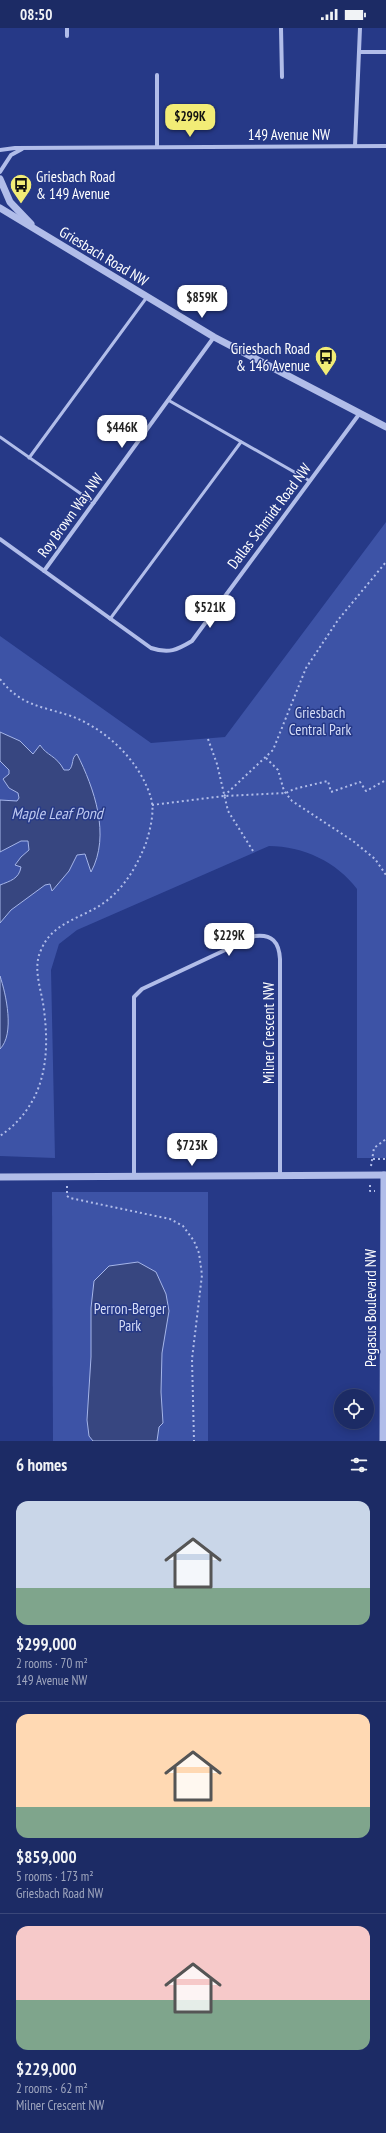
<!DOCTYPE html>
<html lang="en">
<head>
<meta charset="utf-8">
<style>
	:root { --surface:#1c2b65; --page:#29376e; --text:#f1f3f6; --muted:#a0a7bf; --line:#3a4779; --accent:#f2ec76 }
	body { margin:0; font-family:"PT Sans Narrow",sans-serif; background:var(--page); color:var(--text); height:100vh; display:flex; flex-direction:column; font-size:15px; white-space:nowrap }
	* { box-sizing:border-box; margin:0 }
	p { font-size:13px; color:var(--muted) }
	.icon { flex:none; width:22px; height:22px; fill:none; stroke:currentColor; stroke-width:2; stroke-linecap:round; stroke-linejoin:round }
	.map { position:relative; height:1413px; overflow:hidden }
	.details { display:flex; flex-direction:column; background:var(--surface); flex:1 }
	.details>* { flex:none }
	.tools { position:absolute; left:334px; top:1361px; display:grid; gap:8px }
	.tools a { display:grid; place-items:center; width:40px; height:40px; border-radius:50%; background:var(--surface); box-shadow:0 2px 10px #0003,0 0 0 1px var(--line); font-size:20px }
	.price { position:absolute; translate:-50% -34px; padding:0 9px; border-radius:8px; background:#fff; color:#222; font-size:13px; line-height:26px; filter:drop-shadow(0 1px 2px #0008) }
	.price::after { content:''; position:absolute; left:50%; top:24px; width:12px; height:9px; margin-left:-6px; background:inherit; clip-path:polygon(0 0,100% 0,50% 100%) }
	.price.current { background:var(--accent); color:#111 }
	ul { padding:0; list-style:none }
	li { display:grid; align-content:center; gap:8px; height:212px; padding:0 16px }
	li+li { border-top:1px solid var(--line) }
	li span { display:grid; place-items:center; height:124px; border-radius:12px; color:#555 }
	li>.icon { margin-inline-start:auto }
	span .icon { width:72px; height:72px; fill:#fffc; stroke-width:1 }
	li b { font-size:17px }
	h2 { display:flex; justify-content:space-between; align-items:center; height:48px; padding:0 16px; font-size:17px }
	.status { display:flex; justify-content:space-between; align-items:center; height:28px; padding:0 20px; background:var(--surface); direction:ltr }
	.status svg { height:11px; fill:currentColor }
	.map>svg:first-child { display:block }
	.green { fill:#3d53a6 }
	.water { fill:#374680; stroke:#a5b5e9 }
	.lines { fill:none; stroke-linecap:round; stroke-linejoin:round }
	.path { stroke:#b1bde9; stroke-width:2; stroke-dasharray:2 3; stroke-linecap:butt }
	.service { stroke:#b1bde9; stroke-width:3 }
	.minor { stroke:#b1bde9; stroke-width:4 }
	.tertiary { stroke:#b1bde9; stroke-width:7 }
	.labels { text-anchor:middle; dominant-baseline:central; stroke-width:3; stroke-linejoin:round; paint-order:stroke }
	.street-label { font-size:15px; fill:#fff; stroke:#263987 }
	.poi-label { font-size:15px; fill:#fff; stroke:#263987; text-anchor:start }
	.park-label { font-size:15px; fill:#d5dcf7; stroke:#263987 }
	.water-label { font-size:16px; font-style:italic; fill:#bdc8f0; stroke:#263987 }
</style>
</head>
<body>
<div class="status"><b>08:50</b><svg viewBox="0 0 49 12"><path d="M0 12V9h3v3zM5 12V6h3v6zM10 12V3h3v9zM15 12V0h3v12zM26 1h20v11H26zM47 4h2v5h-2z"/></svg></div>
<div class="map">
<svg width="386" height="1413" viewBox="0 0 386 1413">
	<rect width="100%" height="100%" fill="#263987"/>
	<!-- green -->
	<g class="green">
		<path d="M386,494v636h-29v-269c-20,-27 -54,-43 -88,-43l-192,84 -18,14 -8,26 4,188 -55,-2v-520l151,107 74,-6z"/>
		<polygon points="52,1164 208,1164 208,1413 53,1413"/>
	</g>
	<!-- water -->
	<g class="water">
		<path d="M0,704l20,9 13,13 7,-9c7,11 16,10 24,25h5c5,-4 2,-13 8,-16 17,34 34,81 14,118l-6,-18 -8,1 -8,16 -17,20 -2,-7 -5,1 -34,25 -11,13v-38c10,-4 19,-6 21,-18l-6,-2 6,-8 8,-7 -1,-9h-7l-21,11v-52l17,1 2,-3 -1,-5 -9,-5 -6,-9 6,-5v-4l-9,-9z"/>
		<path d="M0,948c6,18 15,58 0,73z"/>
		<polygon points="138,1234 156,1244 166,1266 169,1283 162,1325 161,1364 163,1395 159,1399 157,1413 93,1413 89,1408 87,1392 91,1329 91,1280 94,1253 109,1238"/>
	</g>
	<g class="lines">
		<!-- path -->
		<g class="path">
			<path d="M0,651c21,27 41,27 71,37 35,13 69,45 80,82 4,14 -1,32 -5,45 -9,23 -21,44 -41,59 -23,17 -52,19 -64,48 -8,17 -1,36 2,53 8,53 3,101 -43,133"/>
			<polyline points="208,711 217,736 228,783 253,823"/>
			<polyline points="266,730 278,742 284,763 292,773 353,813 375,831 386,847"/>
			<polyline points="224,768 273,722 306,640 338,592 386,534"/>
			<polyline points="152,777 224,768 286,765 294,761 328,753 331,764 360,754 366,763 386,752"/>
			<polyline points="373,1131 386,1131"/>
			<polyline points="371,1138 374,1120 386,1111"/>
			<polyline points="370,1157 370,1163 375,1163"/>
			<polyline points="67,1158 67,1168 70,1170 170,1191 183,1198 194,1213 199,1225 202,1247 192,1331 194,1413"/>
		</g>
		<!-- service -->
		<g class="service">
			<polyline points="168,372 310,453"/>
			<polyline points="0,409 94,475"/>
			<polyline points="29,430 147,269"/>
			<polyline points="110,591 241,414"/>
		</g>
		<!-- minor -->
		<g class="minor">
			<polyline points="281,0 282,49"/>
			<polyline points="67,8 67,0"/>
			<polyline points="360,24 386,24"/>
			<polyline points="157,118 157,47"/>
			<polyline points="355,118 360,0"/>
			<polyline points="0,122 15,120 386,118"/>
			<polyline points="0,144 11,127 22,121"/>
			<path d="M0,511l151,109c18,6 26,2 41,-7l168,-228"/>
			<polyline points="44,543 214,309"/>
			<path d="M134,1148v-179l8,-8 113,-53c17,-2 24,6 25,23v216"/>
		</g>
		<!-- tertiary -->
		<g class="tertiary">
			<polyline points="0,151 10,174 31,196"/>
			<polyline points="0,180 214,309 386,399"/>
			<polyline points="0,1149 386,1147"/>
			<polyline points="383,1413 384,1147"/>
		</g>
	</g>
	<!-- icons -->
	<defs>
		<g id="bus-pin" transform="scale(1.15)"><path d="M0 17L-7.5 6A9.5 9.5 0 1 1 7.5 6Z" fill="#f2ec76" stroke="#263987"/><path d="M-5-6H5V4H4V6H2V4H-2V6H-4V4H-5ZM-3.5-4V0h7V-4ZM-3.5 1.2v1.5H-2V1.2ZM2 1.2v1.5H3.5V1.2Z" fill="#111"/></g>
	</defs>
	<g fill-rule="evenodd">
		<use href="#bus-pin" x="21" y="157"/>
		<use href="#bus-pin" x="326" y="329"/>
	</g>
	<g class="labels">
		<!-- street labels -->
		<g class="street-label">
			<text x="289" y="106">149 Avenue NW</text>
			<text transform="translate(104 228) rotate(31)">Griesbach Road NW</text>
			<text transform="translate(70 487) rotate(-54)">Roy Brown Way NW</text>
			<text transform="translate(269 488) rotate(-53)">Dallas Schmidt Road NW</text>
			<text transform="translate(268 1005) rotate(-90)">Milner Crescent NW</text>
			<text transform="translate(370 1280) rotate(-90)">Pegasus Boulevard NW</text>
		</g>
		<!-- poi labels -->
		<g class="poi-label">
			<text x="36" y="148">Griesbach Road<tspan x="36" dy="17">&amp; 149 Avenue</tspan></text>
			<text x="310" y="320" text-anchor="end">Griesbach Road<tspan x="310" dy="17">&amp; 146 Avenue</tspan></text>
		</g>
		<!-- park labels -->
		<g class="park-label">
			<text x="320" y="684">Griesbach<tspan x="320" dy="17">Central Park</tspan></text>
			<text x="130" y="1280">Perron-Berger<tspan x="130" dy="17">Park</tspan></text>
		</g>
		<!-- water labels -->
		<g class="water-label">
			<text x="57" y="785">Maple Leaf Pond</text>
		</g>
	</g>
</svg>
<div class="tools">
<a><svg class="icon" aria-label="locate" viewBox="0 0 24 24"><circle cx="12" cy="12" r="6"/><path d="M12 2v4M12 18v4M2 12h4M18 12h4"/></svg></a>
</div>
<b class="price current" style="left:190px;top:110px">$299K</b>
<b class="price" style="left:202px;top:291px">$859K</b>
<b class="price" style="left:122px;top:421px">$446K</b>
<b class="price" style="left:210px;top:601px">$521K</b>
<b class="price" style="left:229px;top:929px">$229K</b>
<b class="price" style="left:192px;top:1139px">$723K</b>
</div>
<section class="details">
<h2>6 homes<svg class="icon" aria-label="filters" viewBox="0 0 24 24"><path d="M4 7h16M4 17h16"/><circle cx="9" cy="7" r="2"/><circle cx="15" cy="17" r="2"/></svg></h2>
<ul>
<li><span style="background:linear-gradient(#c9d6e8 70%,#7fa58c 0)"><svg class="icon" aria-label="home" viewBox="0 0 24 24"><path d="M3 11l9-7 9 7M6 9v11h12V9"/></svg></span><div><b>$299,000</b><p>2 rooms · 70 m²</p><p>149 Avenue NW</p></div></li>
<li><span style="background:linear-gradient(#ffd9b3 75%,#7fa58c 0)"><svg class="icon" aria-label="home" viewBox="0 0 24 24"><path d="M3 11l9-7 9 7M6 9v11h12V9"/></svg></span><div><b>$859,000</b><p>5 rooms · 173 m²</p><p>Griesbach Road NW</p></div></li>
<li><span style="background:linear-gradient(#f6c9c9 60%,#7fa58c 0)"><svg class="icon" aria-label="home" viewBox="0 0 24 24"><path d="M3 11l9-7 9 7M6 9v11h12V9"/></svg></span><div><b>$229,000</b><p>2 rooms · 62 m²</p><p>Milner Crescent NW</p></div></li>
</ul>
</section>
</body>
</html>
